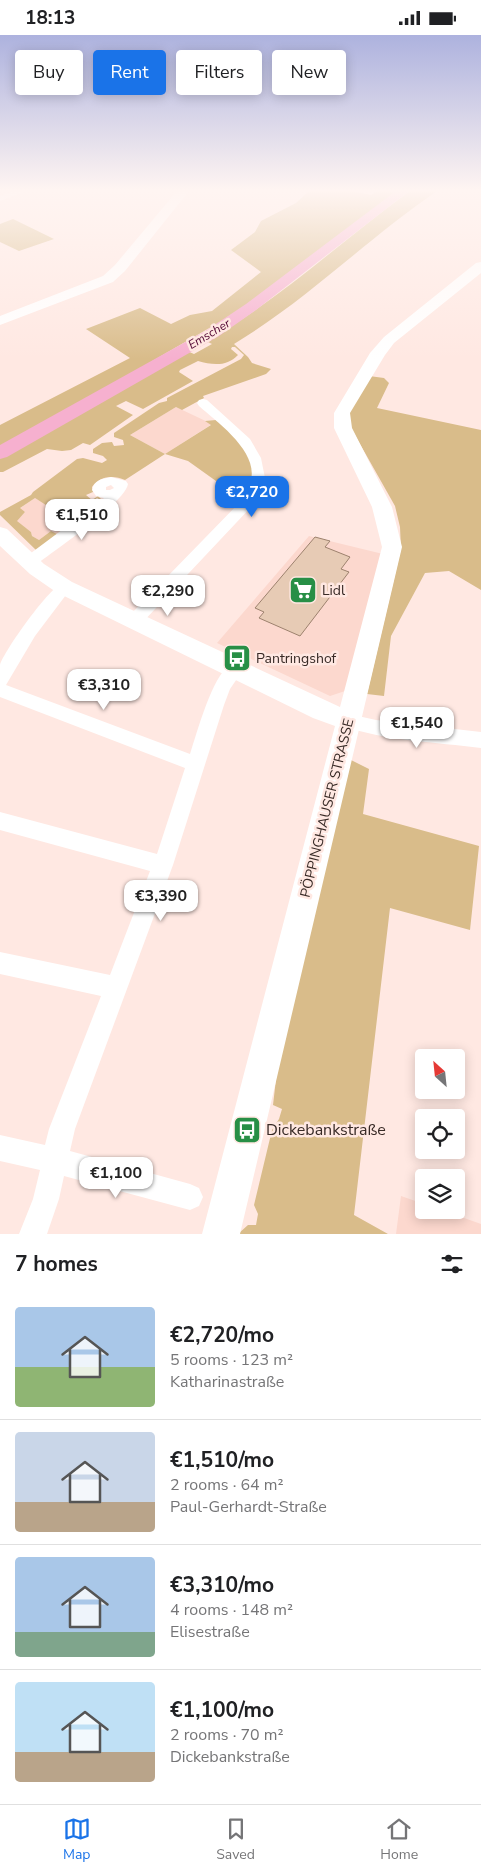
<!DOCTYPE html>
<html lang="en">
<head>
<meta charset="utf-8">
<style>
	:root { --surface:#fff; --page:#f2f2f2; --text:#202124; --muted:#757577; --line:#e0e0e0; --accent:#1a73e8 }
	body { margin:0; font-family:"Nunito Sans",sans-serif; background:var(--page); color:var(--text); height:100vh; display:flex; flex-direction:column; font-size:19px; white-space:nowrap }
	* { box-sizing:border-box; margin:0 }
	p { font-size:16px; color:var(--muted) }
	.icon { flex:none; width:28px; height:28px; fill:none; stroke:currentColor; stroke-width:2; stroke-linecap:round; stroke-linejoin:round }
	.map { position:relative; height:1199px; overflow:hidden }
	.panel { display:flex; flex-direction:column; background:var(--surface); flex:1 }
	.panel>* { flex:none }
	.banner { position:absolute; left:15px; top:15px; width:451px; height:45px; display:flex; gap:10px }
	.needle { width:32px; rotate:333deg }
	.controls { position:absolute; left:415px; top:1014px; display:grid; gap:10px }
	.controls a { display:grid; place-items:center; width:50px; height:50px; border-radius:5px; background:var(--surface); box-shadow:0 2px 12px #0003; font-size:25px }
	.price { position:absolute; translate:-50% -42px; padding:0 11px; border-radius:10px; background:#fff; color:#222; font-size:16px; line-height:32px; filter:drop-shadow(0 1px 2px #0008) }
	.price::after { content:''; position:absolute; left:50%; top:30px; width:15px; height:11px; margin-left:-8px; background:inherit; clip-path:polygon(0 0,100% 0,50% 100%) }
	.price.current { background:var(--accent); color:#fff }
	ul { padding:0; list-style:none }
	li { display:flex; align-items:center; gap:15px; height:125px; padding:0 15px }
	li+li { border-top:1px solid var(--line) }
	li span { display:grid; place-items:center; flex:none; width:140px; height:100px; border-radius:5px; color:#555 }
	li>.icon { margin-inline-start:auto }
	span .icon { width:60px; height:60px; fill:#fffc; stroke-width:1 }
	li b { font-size:21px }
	h2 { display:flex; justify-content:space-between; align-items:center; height:60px; padding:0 15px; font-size:21px }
	.chip { padding:0 18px; border-radius:5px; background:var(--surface); box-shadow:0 2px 12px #0003; font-size:18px; line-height:45px }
	.chip.current { background:var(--accent); color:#fff }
	.status { display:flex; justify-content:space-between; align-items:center; height:35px; padding:0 25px; background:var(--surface); direction:ltr }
	.status svg { height:14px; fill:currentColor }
	.tab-bar { display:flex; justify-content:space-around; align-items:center; height:70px; border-top:1px solid var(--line); background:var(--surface); font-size:14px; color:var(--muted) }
	.tab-bar a { display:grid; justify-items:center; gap:2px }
	.tab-bar .current { color:var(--accent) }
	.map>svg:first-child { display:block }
	.built { fill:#fcd8ce }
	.green { fill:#d9bc8a }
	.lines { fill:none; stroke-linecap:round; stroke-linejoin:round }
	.stream { stroke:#f6b0cf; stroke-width:2 }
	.river { fill:#f6b0cf; fill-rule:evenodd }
	.building { fill:#e7cbb5; stroke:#9d826e }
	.street { fill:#fff; fill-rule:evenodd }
	.secondary { fill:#fff; fill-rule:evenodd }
	.labels { text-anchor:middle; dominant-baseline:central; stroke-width:5; stroke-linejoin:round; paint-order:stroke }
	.far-water-label { font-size:12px; font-style:italic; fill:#500331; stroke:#ffe8e2 }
	.poi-label { font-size:14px; fill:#382a26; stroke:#ffe8e2; text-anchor:start }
	.street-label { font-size:14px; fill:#382a26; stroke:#ffe8e2 }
	.near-poi-label { font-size:16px; fill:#382a26; stroke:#ffe8e2; text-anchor:start }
</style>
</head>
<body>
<div class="status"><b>18:13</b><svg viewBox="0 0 49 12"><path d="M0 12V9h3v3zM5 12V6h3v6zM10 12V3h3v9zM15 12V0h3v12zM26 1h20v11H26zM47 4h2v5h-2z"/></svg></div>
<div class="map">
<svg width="481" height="1199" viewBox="0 0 481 1199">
	<rect width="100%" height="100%" fill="#ffe8e2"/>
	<!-- built -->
	<g class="built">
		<polygon points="176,372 212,389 165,419 130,400"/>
		<polygon points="35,463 67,483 58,491 66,495 59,500 51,496 39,505 32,501 31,497 16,486 25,477 19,474"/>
		<polygon points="309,501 383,519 345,656 330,661 217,608"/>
		<polygon points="401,1161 424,1169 424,1175 442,1175 481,1189 481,1199 396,1199"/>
	</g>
	<!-- green -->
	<g class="green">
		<polygon points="309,156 352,156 371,160 378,156 399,156 237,277 130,339 0,411 0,390 130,323 86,294 140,273 171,289 190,280 212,276 261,237 231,215 255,197 261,186 296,168"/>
		<path d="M410,156h27c-70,48 -130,109 -203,153l14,13 4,6 19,6 -5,5 -63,22 1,2 -22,12 -6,-3 -46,28 35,19 46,-29 -6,-4 11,-1c18,13 40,34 37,58 -1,7 -6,16 -9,23l-56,-40 -23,-7 -40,26c-12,-5 -25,-4 -33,7l1,5 -7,3 6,5 6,-4 5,5 -6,-3 -34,27 5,3 -2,2 -9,-4 9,-8 -31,-20 -15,10 5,4 -8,9 14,11 1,4 7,4 12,-9 8,4 -22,16 -37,-36v-3l31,-17 2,-3 44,-33 6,-1 19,5 5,-3 -4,-4 -10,-3v-4l9,-6 10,-1 2,4 10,-1 -1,-5 -9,-3v-4l45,-30 8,-2v-3l74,-39 3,-4 -9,-8h-3l-1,2 7,6c-11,12 -26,10 -40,6l-18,9 -1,2 14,9 -50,28 -17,-8 -10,5 17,9 -43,30 -7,-2 -12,7 -9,1 -15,-2 -44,23h-3v-16l187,-105 7,3 18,-10 -6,-3c74,-41 136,-101 204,-150z"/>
		<polygon points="13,184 54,204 19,216 0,207 0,189"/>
		<polygon points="369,341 384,343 389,348 377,373 481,395 481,555 449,536 425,538 391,601 384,661 367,659 401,514 400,492 395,471 347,386 348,376"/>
		<polygon points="351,725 369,734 363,779 479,811 470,895 390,873 354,1180 388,1199 238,1199 248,1190 256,1190 258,1179 254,1170 272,1095 279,1084 282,1074 273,1070 278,1027"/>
	</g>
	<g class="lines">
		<!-- stream -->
		<polyline class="stream" points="391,156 399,158"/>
		<!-- river -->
		<polygon class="river" points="396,156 409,156 256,275 219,301 7,422 0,424 0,410 207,295 246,269"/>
	</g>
	<!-- building -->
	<polygon class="building" points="315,502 330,506 325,512 350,522 341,534 349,537 300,601 259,583 264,577 255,573"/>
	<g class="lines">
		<!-- street -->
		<g class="street">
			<polygon points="15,156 26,156 0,166 0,161"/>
			<path d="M203,364l4,1 43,39 11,19 4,20 -13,28 -112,119 -6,2 -6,-2 -2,-4 2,-4 113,-116c3,-7 8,-14 10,-21 7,-29 -34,-58 -52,-74l-2,-3 2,-3z"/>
			<path d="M111,442l15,4 2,3c-3,19 -76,68 -95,83h-10l-2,-4 2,-4 79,-59 2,-2 -8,-2 -4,-6c2,-10 10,-11 19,-13zM111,450l3,3 -4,2h-4v-3z"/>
			<path d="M64,547l5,1 3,4 -37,49 -29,49 184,69c7,-21 22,-78 40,-89 4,-2 7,-1 11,0l2,5 -13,19 -6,16 -51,160 -98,264 -5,22 120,33 9,4 4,9 -4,9 -9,4 -126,-34 -5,23 -12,35h-28l14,-35 7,-29 -40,-9v-26l45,10 4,-16 52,-133 -101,-22v-22l110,23 40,-104 -150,-41v-18l157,42 28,-86 -185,-71c0,-9 0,-22 0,-32 4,-14 50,-79 64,-83z"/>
			<path d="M349,679l27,6 105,12v16c-45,-6 -95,-7 -138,-22l-3,-5 3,-5z"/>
		</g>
		<!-- secondary -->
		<g class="secondary">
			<polygon points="177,156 189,156 125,236 113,247 0,290 0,281 103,241 115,230"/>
			<polygon points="481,227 481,238 394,308 385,320 350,378 352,393 392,472 402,512 240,1199 202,1199 335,691 313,683 56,557 30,539 0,511 0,492 7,494 44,529 72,547 340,672 382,512 372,472 334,393 334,378 370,318 384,302 476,228"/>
		</g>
	</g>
	<!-- sky -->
	<linearGradient id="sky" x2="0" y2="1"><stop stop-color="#adb2de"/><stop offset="0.48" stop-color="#fff5f2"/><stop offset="1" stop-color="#fff5f2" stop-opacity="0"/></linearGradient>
	<rect width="481" height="324" fill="url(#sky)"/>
	<!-- icons -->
	<defs>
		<g id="supermarket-square" transform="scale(1.4375)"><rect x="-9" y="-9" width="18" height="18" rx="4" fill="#278f46" stroke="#ffe8e2"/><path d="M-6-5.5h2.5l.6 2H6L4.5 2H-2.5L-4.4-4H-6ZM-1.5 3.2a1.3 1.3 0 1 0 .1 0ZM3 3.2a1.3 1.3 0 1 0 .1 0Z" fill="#fff"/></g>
		<g id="bus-square" transform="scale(1.4375)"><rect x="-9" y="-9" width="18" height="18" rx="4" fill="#278f46" stroke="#ffe8e2"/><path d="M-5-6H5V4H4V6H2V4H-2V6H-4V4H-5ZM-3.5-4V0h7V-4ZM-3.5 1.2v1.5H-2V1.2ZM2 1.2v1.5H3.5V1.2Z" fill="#fff"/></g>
	</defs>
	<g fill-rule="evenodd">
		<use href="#supermarket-square" x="303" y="555"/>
		<use href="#bus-square" x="237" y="623"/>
		<use href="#bus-square" x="247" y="1095"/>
	</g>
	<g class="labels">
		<!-- far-water labels -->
		<g class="far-water-label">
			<text transform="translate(209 299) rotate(-31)">Emscher</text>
		</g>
		<!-- poi labels -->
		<g class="poi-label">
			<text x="322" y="555">Lidl</text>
			<text x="256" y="623">Pantringshof</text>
		</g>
		<!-- street labels -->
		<g class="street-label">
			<text transform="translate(327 773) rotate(-76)">PÖPPINGHAUSER STRASSE</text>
		</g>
		<!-- near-poi labels -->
		<g class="near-poi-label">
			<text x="266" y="1095">Dickebankstraße</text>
		</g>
	</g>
</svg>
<div class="controls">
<a><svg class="needle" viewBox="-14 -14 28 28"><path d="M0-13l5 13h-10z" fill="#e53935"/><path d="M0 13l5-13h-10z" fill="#757577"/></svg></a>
<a><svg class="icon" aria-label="locate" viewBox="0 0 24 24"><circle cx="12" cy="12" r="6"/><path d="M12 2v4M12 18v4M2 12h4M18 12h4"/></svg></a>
<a><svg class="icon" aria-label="layers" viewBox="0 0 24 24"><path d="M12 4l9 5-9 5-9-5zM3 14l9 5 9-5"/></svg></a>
</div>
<b class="price current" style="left:252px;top:483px">€2,720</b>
<b class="price" style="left:82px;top:506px">€1,510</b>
<b class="price" style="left:168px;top:582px">€2,290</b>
<b class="price" style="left:104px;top:676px">€3,310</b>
<b class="price" style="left:417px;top:714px">€1,540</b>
<b class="price" style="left:161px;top:887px">€3,390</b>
<b class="price" style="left:116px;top:1164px">€1,100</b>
<div class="banner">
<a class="chip">Buy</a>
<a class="chip current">Rent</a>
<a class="chip">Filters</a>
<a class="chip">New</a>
</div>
</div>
<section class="panel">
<h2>7 homes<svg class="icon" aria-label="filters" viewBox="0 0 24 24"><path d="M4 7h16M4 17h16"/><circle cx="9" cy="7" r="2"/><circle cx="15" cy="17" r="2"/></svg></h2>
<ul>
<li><span style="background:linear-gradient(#a9c7e8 60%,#8fb573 0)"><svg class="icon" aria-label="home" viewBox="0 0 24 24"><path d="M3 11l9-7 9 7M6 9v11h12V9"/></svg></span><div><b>€2,720/mo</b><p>5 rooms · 123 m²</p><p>Katharinastraße</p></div></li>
<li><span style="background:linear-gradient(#c9d6e8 70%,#b9a48a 0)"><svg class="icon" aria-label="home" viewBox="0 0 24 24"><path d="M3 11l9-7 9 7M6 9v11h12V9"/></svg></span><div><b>€1,510/mo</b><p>2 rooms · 64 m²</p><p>Paul-Gerhardt-Straße</p></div></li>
<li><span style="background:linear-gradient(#a9c7e8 75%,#7fa58c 0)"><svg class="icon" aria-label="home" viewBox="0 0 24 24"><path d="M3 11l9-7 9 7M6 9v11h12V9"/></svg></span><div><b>€3,310/mo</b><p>4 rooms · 148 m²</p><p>Elisestraße</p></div></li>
<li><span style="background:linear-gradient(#bfe0f5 70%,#b9a48a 0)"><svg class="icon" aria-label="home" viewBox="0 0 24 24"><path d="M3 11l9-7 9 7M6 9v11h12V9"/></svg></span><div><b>€1,100/mo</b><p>2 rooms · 70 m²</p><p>Dickebankstraße</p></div></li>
</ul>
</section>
<nav class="tab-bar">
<a class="current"><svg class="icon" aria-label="map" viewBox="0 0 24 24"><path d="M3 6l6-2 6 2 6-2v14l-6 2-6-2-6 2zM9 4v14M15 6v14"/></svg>Map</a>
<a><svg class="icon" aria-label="saved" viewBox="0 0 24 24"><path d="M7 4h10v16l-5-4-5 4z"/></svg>Saved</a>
<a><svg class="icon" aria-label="home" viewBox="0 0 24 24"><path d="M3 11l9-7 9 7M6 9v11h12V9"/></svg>Home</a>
</nav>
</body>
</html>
